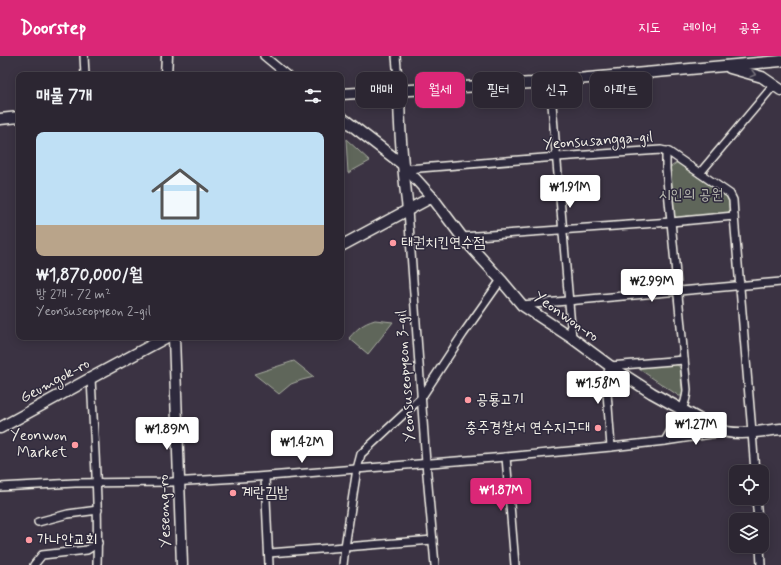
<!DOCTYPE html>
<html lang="ko">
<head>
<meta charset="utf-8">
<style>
	:root { --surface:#2c2632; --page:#38323e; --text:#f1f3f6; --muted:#a6a5ac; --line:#48434d; --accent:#db2777 }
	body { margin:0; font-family:Mynerve,"Poor Story",sans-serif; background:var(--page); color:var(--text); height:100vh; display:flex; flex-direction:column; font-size:15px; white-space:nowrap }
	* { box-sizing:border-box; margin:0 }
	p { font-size:13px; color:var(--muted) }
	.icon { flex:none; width:22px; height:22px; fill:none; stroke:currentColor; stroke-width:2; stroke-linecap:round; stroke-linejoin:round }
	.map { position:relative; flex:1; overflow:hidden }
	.panel { position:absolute; left:16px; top:16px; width:328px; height:268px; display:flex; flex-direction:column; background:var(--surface); border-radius:8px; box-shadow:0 2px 10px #0003,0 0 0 1px var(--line) }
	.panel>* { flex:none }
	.guide { position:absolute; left:356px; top:16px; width:365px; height:36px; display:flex; gap:8px }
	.fabs { position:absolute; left:729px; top:409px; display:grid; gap:8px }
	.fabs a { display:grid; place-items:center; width:40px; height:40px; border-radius:8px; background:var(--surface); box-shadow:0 2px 10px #0003,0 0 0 1px var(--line); font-size:20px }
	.price { position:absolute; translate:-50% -34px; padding:0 9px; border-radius:4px; background:#fff; color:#222; font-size:13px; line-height:26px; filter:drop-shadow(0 1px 2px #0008) }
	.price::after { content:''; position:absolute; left:50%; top:24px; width:12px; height:9px; margin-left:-6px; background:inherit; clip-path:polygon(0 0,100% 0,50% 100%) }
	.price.active { background:var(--accent); color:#fff }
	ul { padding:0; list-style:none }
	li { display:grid; align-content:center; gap:8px; height:212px; padding:0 20px }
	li+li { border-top:1px solid var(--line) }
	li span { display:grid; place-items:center; height:124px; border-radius:8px; color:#555 }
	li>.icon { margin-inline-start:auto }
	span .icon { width:72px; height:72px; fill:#fffc; stroke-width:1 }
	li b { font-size:17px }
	h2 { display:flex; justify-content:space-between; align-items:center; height:48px; padding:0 20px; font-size:17px }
	.pill { padding:0 14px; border-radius:8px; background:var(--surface); box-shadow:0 2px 10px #0003,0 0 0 1px var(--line); font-size:14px; line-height:36px }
	.pill.active { background:var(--accent); color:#fff }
	header { display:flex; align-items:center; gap:24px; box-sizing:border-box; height:56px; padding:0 20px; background:var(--accent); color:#fff }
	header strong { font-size:19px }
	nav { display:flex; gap:22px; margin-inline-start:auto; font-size:14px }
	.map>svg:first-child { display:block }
	.green { fill:#5e665a; stroke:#a9aca1 }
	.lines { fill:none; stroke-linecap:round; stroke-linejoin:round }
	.street-casing { stroke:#f4f1e8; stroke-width:10 }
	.secondary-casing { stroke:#f4f1e8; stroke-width:13 }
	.street { stroke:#2f2a3d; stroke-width:7 }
	.secondary { stroke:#2f2a3d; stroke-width:10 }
	.oneway { stroke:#747079 }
	.poi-dot { fill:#ff9aa2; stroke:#2f2a3d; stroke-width:1.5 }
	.labels { text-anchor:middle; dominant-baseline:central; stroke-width:3; stroke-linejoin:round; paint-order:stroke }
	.street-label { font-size:15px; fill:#f4f1e8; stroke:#2f2a3d }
	.park-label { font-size:15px; fill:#b8b9af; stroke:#2f2a3d }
	.poi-label { font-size:15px; fill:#f4f1e8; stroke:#2f2a3d; text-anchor:start }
</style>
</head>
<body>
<header>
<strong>Doorstep</strong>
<nav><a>지도</a><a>레이어</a><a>공유</a></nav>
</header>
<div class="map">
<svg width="781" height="509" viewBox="0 0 781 509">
	<rect width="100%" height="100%" fill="#3b3343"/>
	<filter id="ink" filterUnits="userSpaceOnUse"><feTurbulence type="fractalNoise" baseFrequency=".025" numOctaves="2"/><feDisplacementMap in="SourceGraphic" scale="8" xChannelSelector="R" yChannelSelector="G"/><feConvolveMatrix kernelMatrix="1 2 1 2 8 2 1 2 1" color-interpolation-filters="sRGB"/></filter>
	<g filter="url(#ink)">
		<!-- green -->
		<g class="green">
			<polygon points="346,83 370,105 348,117"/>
			<polygon points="678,106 728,140 730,157 672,162 669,112"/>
			<path d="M375,264l18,2 -13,17 -12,15 -19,-16c9,-10 13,-14 26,-18z"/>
			<polygon points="294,305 314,321 302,324 291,328 279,338 254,318"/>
			<polygon points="677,308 680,312 683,340 679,340 639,313 640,310"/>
		</g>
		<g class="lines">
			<!-- street casing -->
			<g class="street-casing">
				<g id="street">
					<polyline points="84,0 85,19"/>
					<polyline points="264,0 287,19"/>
					<polyline points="396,0 399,35"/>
					<polyline points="550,25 572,282"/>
					<polyline points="407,113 557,101 661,94 669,96 730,138 733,144 734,160 752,376 755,416"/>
					<polyline points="700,117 774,29"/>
					<polyline points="408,154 426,407 435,509"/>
					<polyline points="462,181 671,166 734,160"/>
					<polyline points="522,249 781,226"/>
					<path d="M91,322c3,62 8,124 6,187"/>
					<polyline points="665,385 724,376"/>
					<polyline points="611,391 606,323 610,310 684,304"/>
					<polyline points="506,401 515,509"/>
					<polyline points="265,421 269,509"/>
					<path d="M0,431l75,-4 96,-1 85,-5 250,-20 105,-10 54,-6c9,-16 21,-33 22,-51l-21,-221v-18"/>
					<polyline points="756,442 758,464"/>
					<polyline points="38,466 68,458 98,454"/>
					<polyline points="760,490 761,509"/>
					<polyline points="269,497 433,484"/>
					<polyline points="34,509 42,499 87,494 98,487"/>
					<polyline points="343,509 345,491 354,432 357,413 361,398 421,342 463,278 501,224"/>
				</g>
			</g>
			<!-- secondary casing -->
			<g class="secondary-casing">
				<g id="secondary">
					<polyline points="730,12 762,21 781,34"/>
					<polyline points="166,19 167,0"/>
					<path d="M399,35c0,40 4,79 9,119"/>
					<polyline points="341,38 532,27 781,5"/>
					<path d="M341,61l61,47 30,33 30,40 39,43 21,25 50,33 38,28 42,27 65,36c19,8 44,2 64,0"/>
					<polyline points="0,63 19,61"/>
					<polyline points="341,190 432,141"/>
					<polyline points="174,281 182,509"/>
					<polyline points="0,372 91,322 167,281"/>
				</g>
			</g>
			<!-- street -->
			<use href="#street" class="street"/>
			<!-- secondary -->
			<use href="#secondary" class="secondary"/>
		</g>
		<!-- one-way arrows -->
		<defs><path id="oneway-chevron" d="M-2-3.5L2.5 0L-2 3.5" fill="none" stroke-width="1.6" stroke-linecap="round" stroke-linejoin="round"/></defs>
		<use class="oneway" href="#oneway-chevron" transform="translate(753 18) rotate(15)"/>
	</g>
	<!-- markers -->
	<g class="poi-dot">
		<circle cx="393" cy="187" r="4"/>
		<circle cx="468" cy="344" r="4"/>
		<circle cx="598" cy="372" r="4"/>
		<circle cx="75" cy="389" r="4"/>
		<circle cx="233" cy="437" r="4"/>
		<circle cx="29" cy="484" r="4"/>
	</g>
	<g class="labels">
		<!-- street labels -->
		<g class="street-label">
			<text transform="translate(598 85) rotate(-4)">Yeonsusangga-gil</text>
			<text transform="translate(566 261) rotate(35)">Yeonwon-ro</text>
			<text transform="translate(406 320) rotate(-94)">Yeonsuseopyeon 3-gil</text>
			<text transform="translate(55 325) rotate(-29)">Geumgok-ro</text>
			<text transform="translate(165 455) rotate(-92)">Yeseong-ro</text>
		</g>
		<!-- park labels -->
		<g class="park-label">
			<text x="691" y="139">시인의 공원</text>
		</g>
		<!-- poi labels -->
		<g class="poi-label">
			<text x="401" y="187">태권치킨연수점</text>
			<text x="476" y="344">공룡고기</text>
			<text x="590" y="372" text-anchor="end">충주경찰서 연수지구대</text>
			<text x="67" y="380" text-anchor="end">Yeonwon<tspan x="67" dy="17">Market</tspan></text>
			<text x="241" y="437">계란김밥</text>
			<text x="37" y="484">가나안교회</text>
		</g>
	</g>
</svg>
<div class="fabs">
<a><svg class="icon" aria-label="locate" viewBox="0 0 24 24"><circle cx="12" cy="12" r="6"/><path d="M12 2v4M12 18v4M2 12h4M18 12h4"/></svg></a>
<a><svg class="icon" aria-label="layers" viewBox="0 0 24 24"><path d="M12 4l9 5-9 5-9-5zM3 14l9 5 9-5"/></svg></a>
</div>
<b class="price" style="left:570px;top:153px">₩1.91M</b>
<b class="price" style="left:652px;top:247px">₩2.99M</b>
<b class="price" style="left:598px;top:349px">₩1.58M</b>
<b class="price" style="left:696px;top:390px">₩1.27M</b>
<b class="price" style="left:167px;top:395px">₩1.89M</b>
<b class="price" style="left:302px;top:408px">₩1.42M</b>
<b class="price active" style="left:501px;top:456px">₩1.87M</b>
<div class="guide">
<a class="pill">매매</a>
<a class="pill active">월세</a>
<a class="pill">필터</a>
<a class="pill">신규</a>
<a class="pill">아파트</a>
</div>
<section class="panel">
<h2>매물 7개<svg class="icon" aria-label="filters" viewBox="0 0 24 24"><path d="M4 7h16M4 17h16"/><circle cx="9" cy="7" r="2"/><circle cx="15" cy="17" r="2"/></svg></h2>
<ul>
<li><span style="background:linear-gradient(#bfe0f5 75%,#b9a48a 0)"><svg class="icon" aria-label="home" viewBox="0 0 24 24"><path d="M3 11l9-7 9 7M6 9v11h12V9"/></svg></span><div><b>₩1,870,000/월</b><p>방 2개 · 72 m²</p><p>Yeonsuseopyeon 2-gil</p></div></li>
</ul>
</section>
</div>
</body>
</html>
